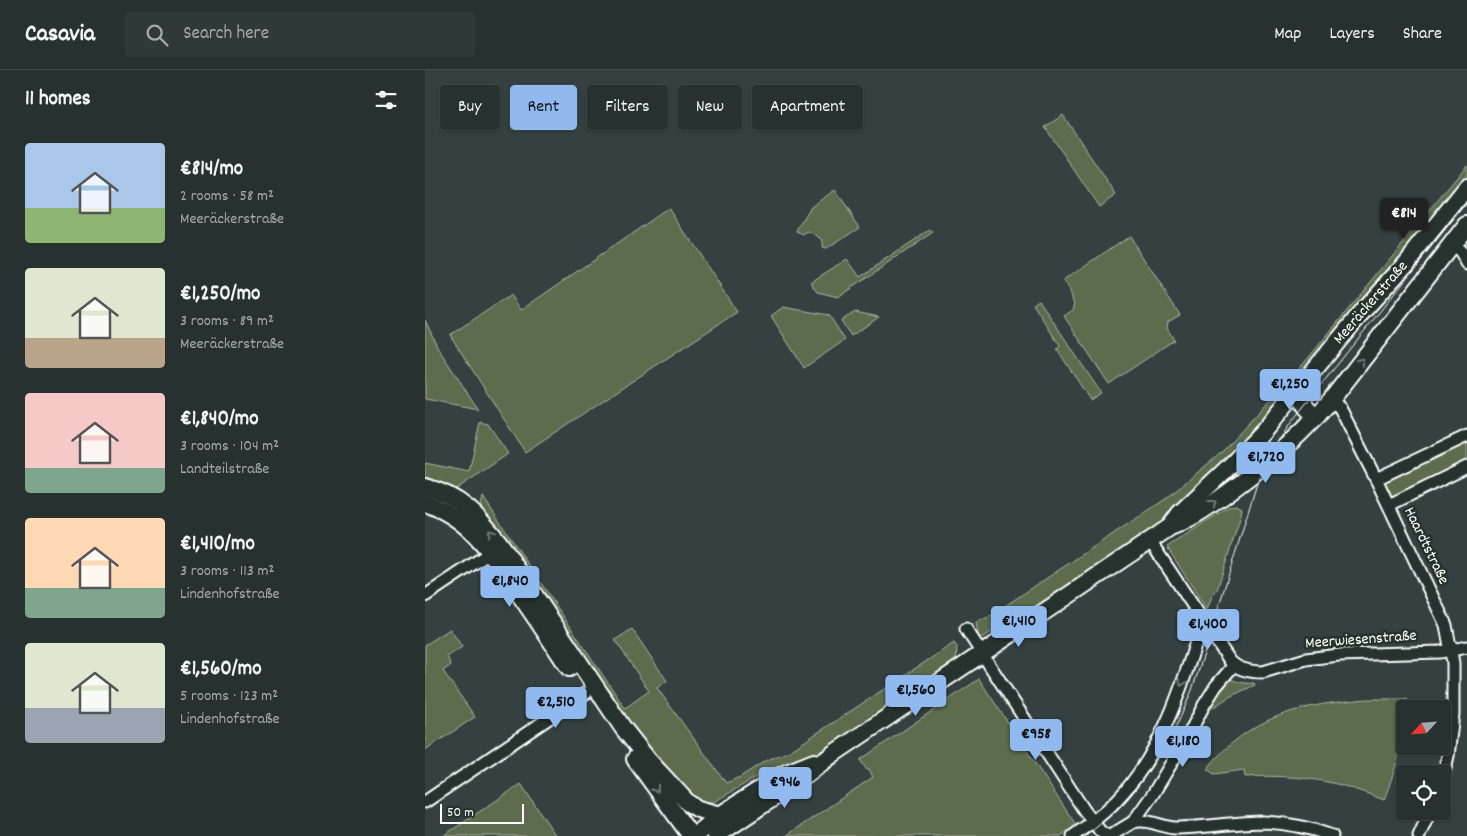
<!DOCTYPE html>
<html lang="en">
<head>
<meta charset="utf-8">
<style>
	:root { --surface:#273130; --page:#2f3938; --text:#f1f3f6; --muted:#a4a9ab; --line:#434c4c; --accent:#90b9f0 }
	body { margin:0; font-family:Dekko,sans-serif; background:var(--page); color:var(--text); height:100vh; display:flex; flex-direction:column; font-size:19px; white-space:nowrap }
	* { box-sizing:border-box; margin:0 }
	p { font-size:16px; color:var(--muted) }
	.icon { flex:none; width:28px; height:28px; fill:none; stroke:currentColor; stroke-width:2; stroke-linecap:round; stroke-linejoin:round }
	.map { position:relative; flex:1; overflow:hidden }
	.details { display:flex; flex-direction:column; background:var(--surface); width:425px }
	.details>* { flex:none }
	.guide { position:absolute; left:15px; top:15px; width:475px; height:45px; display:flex; gap:10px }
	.needle { width:32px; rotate:244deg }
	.tools { position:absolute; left:971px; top:630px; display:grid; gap:10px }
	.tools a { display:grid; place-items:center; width:55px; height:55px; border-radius:5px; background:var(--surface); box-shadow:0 1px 4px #0004,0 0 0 1px var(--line); font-size:25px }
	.scale { position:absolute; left:15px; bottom:12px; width:84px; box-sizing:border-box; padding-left:5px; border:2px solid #fff; border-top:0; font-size:14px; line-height:18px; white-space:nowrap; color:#fff; -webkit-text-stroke:4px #26332d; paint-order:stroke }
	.price { position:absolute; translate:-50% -42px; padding:0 11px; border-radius:5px; background:var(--accent); color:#111; font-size:16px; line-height:32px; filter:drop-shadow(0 1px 2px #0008) }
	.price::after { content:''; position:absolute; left:50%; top:30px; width:15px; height:11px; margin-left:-8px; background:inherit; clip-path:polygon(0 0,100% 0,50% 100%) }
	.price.selected { background:#222; color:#fff }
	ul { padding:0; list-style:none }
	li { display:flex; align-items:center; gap:15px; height:125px; padding:0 25px }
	li span { display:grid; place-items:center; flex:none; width:140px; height:100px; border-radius:5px; color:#555 }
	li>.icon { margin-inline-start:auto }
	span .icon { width:60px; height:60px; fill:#fffc; stroke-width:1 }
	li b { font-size:21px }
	h2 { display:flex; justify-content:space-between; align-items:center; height:60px; padding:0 25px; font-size:21px }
	.tag { padding:0 18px; border-radius:5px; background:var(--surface); box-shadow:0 1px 4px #0004,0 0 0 1px var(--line); font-size:18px; line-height:45px }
	.tag.selected { background:var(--accent); color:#111 }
	header { display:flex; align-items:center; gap:30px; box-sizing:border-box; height:70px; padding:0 25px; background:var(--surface); border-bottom:1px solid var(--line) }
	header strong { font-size:24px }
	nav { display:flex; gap:28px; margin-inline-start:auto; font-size:18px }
	.search { width:350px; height:45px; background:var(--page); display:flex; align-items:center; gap:12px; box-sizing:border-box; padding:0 18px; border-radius:5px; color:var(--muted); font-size:19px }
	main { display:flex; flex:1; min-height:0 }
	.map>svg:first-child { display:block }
	.green { fill:#5c6c4e; stroke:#aeb6a6 }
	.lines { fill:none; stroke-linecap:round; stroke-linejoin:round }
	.street-casing { stroke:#fff; stroke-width:15 }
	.secondary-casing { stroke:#fff; stroke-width:20 }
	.street { stroke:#26332d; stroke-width:11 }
	.secondary { stroke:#26332d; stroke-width:16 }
	.tram { stroke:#fff; stroke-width:1 }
	.oneway { stroke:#727a76 }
	.labels { text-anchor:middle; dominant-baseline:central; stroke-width:5; stroke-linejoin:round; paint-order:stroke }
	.street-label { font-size:16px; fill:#fff; stroke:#26332d }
</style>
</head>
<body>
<header>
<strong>Casavia</strong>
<div class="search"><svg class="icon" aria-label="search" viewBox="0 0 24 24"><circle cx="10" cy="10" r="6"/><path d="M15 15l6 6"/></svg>Search here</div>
<nav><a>Map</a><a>Layers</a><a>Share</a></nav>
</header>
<main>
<section class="details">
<h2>11 homes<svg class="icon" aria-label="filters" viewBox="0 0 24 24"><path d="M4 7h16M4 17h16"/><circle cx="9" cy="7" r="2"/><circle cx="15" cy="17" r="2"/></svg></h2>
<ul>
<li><span style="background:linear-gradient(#a9c7e8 65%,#8fb573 0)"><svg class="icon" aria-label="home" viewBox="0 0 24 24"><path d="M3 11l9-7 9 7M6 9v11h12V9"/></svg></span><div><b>€814/mo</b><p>2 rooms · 58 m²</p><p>Meeräckerstraße</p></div></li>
<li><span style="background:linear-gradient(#dfe7d0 70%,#b9a48a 0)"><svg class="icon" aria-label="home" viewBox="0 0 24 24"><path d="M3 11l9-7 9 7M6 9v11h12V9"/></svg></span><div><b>€1,250/mo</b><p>3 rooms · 89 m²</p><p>Meeräckerstraße</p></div></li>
<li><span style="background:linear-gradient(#f6c9c9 75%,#7fa58c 0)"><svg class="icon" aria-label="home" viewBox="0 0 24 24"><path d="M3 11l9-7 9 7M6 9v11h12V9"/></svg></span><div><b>€1,840/mo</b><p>3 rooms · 104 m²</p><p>Landteilstraße</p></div></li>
<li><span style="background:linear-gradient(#ffd9b3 70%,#7fa58c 0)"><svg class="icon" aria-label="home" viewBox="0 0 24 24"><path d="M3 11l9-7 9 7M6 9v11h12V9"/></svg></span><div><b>€1,410/mo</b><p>3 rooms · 113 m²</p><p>Lindenhofstraße</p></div></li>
<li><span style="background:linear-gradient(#dfe7d0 65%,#9aa5b1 0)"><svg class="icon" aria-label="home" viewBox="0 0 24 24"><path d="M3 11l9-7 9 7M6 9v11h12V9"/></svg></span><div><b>€1,560/mo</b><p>5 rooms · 123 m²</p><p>Lindenhofstraße</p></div></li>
</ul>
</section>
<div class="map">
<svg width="1042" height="766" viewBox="0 0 1042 766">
	<rect width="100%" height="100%" fill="#344140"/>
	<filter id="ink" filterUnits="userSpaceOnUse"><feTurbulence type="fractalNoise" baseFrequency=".02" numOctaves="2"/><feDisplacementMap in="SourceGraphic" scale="10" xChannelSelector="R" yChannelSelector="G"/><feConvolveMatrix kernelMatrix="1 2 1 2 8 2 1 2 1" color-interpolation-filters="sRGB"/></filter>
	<g filter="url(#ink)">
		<!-- green -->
		<g class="green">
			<polygon points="638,45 691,125 674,137 620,57"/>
			<polygon points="1042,95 1042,113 869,319 806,385 723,465 643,521 554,569 551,553 556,549 559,550 742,428 796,383 880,292"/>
			<path d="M410,120l25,37 -34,22 -4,-1c2,-9 -6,-13 -13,-16l-6,3 -6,-4 14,-24z"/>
			<polygon points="244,138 312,242 100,382 25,265 86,225 96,240"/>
			<polygon points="505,160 508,163 413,227 393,222 386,212 422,189 435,207"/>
			<polygon points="704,166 755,245 743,252 742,258 749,270 684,314 639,246 648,240 650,233 647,229 647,226 638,211"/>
			<polygon points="614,230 676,323 665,330 632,279 635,276 608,234"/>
			<polygon points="358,237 404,245 420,270 379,298 346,246"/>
			<polygon points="430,242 454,247 426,266 416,251"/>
			<polygon points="0,250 13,278 53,339 0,329"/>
			<polygon points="55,352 63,354 83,384 27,422 0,412 0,393 44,402"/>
			<polygon points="1042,366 1042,397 964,435 951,409"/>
			<polygon points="58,427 200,638 224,621 190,570 207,559 242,611 232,618 301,713 315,707 340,691 365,681 529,573 532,577 531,591 406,676 384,687 345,699 289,732 278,732 260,721 232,694 55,441"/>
			<polygon points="811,435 817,438 816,445 792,520 787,526 782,540 742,477 805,436"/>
			<polygon points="25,559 37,577 22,587 26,595 18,601 50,647 0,680 0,575"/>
			<path d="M803,608c9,4 16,6 26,5l1,2 -26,12 -21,14 -1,-1z"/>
			<polygon points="554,609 651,755 636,766 361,766 448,707 444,699 442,700 435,690"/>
			<path d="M944,629h38l-1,10h-1c0,32 -10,61 -21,91 -13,-5 -26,-10 -40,-14 -32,-9 -66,-11 -99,-9l-1,-7 -30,4 -7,-5c43,-54 96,-65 162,-70z"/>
			<polygon points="96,714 131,766 18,766"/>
		</g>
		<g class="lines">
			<!-- street casing -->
			<g class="street-casing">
				<g id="street">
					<polyline points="1027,175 1036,183 1042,194"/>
					<polyline points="906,330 915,338 951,409 1021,555 1028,593 1028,644 1023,686 1018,707"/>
					<polyline points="951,409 1042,366"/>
					<polyline points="964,435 1042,397"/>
					<path d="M725,471l80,120c8,9 21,11 33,11l43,-13 33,-4 101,-3 27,-5"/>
					<polyline points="0,526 66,482"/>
					<polyline points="541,559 659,740 675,761 682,766"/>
					<polyline points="0,732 161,623"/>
					<path d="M708,752c15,-4 27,5 42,6 29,0 59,-6 89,-6 23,1 47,6 68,14"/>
					<path d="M648,766c21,-15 41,-30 57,-51 37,-47 55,-108 73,-165"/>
					<polyline points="685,766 708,752 728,724 765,662 779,635 791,616 809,595"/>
					<polyline points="994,766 1005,741"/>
				</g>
			</g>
			<!-- secondary casing -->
			<g class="secondary-casing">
				<g id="secondary">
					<path d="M878,313c0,17 -2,25 15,32"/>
					<path d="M0,417c36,9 54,30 76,58l122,183 26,33 39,42 10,6 22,6"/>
					<path d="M0,433c48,16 70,55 97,95 16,23 32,47 47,70"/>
					<polyline points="747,454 755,443 809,392 837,363 937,242 981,193 1042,117"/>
					<polyline points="210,689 266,766"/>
					<polyline points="270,766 295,745 359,704 389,692"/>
					<path d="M291,766l81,-54 36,-28 337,-227c22,-8 38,-20 56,-33 39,-28 74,-57 105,-94l136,-175"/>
				</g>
			</g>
			<!-- street -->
			<use href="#street" class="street"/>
			<!-- secondary -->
			<use href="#secondary" class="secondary"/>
			<!-- tram -->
			<polyline class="tram" points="661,766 685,746 717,710 742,674 756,646 767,620 778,587 834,407 847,381 867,351 1042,133"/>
		</g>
		<!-- one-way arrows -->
		<defs><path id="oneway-chevron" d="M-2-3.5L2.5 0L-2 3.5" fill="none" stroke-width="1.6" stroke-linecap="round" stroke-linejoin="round" transform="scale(1.25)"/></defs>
		<g class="oneway">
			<use href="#oneway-chevron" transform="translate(936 291) rotate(-52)"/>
			<use href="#oneway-chevron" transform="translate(788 433) rotate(-36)"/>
			<use href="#oneway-chevron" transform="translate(66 463) rotate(-128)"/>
			<use href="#oneway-chevron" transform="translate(757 613) rotate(110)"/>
			<use href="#oneway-chevron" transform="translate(231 719) rotate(54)"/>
		</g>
	</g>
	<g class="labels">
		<!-- street labels -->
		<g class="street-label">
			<text transform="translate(946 233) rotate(-49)">Meeräckerstraße</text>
			<text transform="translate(1001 476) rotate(64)">Haardtstraße</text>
			<text transform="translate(936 570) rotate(-4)">Meerwiesenstraße</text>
		</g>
	</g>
</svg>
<div class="tools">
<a><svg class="needle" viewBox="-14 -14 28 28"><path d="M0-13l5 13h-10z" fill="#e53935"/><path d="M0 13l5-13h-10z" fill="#a4a9ab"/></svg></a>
<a><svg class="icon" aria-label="locate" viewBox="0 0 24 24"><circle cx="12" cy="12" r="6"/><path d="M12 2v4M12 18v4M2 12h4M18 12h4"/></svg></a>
</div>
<div class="scale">50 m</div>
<b class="price selected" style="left:979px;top:170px">€814</b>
<b class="price" style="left:865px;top:341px">€1,250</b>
<b class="price" style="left:841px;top:414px">€1,720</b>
<b class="price" style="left:85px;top:538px">€1,840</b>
<b class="price" style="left:594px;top:578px">€1,410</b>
<b class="price" style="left:783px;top:581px">€1,400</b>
<b class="price" style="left:491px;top:647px">€1,560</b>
<b class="price" style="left:131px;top:659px">€2,510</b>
<b class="price" style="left:611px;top:691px">€958</b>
<b class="price" style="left:758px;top:698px">€1,180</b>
<b class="price" style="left:360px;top:739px">€946</b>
<div class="guide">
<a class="tag">Buy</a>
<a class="tag selected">Rent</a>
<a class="tag">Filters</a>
<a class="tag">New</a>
<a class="tag">Apartment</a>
</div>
</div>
</main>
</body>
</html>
